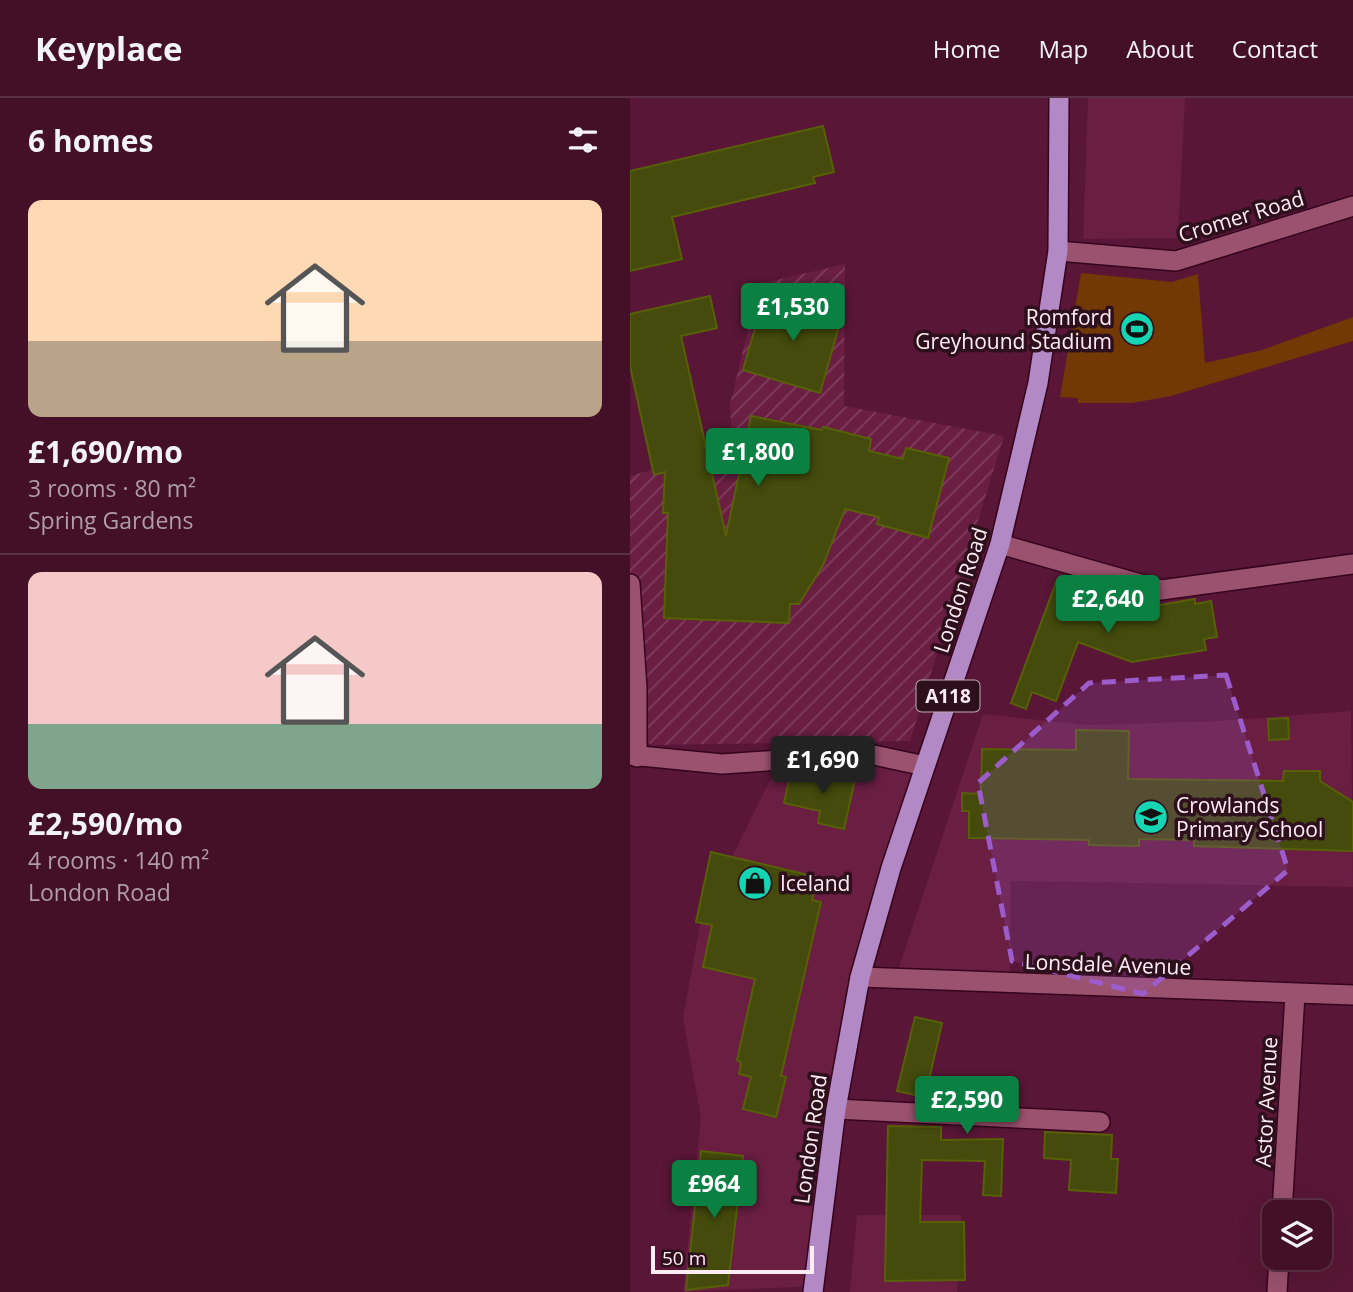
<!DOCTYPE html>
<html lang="en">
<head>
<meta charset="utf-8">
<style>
	:root { --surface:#431028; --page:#4a1930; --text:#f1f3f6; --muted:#af9da8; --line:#5b3045; --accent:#0b8043 }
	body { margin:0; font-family:"Open Sans",sans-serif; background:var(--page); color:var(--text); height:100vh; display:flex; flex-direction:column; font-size:26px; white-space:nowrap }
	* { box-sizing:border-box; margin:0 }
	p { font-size:23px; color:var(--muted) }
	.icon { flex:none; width:38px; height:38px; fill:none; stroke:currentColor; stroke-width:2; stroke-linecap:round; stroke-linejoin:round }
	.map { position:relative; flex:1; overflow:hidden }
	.details { display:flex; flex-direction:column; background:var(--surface); width:630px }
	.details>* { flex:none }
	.tools { position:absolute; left:632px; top:1102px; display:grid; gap:14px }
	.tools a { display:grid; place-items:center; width:70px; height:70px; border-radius:14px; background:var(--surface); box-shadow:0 7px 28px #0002,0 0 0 2px var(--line); font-size:35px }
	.scale { position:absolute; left:21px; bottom:18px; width:163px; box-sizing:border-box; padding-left:7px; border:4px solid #ffedf3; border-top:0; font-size:19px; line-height:24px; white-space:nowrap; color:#ffedf3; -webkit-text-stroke:5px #2d101c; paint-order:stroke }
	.price { position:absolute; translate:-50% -60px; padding:0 16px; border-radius:7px; background:var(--accent); color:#fff; font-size:23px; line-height:46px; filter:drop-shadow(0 2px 4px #0008) }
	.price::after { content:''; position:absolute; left:50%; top:42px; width:21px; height:16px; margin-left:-10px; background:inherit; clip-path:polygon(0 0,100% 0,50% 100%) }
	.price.on { background:#222; color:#fff }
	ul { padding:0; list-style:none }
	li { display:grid; align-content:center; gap:14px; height:371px; padding:0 28px }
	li+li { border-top:2px solid var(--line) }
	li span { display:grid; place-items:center; height:217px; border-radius:14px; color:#555 }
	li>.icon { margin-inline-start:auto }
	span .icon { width:126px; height:126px; fill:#fffc; stroke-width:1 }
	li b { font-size:30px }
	h2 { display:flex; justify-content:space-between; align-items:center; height:84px; padding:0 28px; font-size:30px }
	header { display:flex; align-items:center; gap:42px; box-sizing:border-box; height:98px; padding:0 35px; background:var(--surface); border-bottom:2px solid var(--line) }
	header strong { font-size:33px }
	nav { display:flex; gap:38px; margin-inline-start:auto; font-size:24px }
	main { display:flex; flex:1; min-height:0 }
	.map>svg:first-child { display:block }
	.built { fill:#691e42 }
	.industrial { fill:url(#industrial-furrows) }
	.grass { fill:#723905 }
	.building { fill:#444b0c; stroke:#586007; stroke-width:2 }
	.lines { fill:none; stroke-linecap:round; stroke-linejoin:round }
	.minor-casing { stroke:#36041d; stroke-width:22 }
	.primary-casing { stroke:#36041d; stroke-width:22 }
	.minor { stroke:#9b526f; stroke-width:19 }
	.primary { stroke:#b289c5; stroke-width:19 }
	.marked { fill:#9c5ccc; fill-opacity:0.2; stroke:#9c5ccc; stroke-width:5; stroke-dasharray:14 9; stroke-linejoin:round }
	.labels { text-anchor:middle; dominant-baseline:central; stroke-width:7; stroke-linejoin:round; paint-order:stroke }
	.shield { fill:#2d101c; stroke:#c0abb2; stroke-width:2 }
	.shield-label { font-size:19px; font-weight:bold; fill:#ffedf3 }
	.street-label { font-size:21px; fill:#ffedf3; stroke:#2d101c }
	.poi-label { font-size:21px; fill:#ffedf3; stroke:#2d101c; text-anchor:start }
</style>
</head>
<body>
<header>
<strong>Keyplace</strong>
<nav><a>Home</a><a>Map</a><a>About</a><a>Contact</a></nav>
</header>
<main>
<section class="details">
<h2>6 homes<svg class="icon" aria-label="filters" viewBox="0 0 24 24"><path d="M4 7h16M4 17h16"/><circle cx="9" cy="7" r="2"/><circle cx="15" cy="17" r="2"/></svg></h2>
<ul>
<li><span style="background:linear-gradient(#ffd9b3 65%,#b9a48a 0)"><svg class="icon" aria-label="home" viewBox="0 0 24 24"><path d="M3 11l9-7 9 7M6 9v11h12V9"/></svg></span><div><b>£1,690/mo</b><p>3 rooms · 80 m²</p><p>Spring Gardens</p></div></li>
<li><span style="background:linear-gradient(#f6c9c9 70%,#7fa58c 0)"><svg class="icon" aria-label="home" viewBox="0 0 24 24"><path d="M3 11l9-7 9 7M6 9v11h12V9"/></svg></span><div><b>£2,590/mo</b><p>4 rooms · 140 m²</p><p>London Road</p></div></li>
</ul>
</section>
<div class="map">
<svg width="723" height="1194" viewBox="0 0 723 1194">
	<defs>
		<pattern id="industrial-furrows" width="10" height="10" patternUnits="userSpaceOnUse" patternTransform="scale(1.75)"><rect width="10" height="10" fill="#691e42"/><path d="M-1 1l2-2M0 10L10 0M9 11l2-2" fill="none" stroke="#803f5e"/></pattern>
	</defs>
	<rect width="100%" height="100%" fill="#591636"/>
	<!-- built -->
	<g class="built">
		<polygon points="458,0 555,0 548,140 453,141"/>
		<polygon points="721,613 723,789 381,783 380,874 268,872 353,616 458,627 587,623"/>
		<polygon points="150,662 295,668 244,822 184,1188 53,1194 71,1020 53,920 71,821"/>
		<polygon points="227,1117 331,1117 327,1194 220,1194"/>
	</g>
	<!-- industrial -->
	<polygon class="industrial" points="215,166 214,308 374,338 280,643 22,647 0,634 0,378 102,350 100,306 129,186"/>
	<!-- grass -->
	<polygon class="grass" points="451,175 542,184 568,176 575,265 632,252 723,219 723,243 541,298 502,305 448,305 448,300 430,299"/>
	<!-- building -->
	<g class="building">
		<polygon points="193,28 204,74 183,79 185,85 42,119 52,161 0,173 0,73"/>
		<polygon points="80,198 87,230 51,238 96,438 121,318 192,332 193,329 241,341 239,353 273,361 276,350 319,360 298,440 247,426 249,419 215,411 193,467 169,506 160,506 159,525 34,520 38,415 33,415 35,374 24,377 0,268 0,216"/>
		<polygon points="134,199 181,212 183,205 213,214 190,295 113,272"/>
		<polygon points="427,482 506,511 565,501 565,506 581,503 587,539 574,541 576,552 502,564 448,544 426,603 402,594 396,611 381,605"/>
		<polygon points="658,620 659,641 639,642 638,621"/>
		<polygon points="446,632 499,633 498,681 653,683 654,673 690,673 690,683 723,704 723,753 564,748 564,742 509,741 509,748 459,747 459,742 339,740 339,713 332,713 332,695 351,696 352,651 446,652"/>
		<polygon points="185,672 225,681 214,731 188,725 190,713 154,705 160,677 183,682"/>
		<polygon points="81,754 187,779 182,802 191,804 151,978 156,979 146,1019 113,1011 121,979 109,976 111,965 107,962 125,881 73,869 82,827 66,824"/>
		<polygon points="285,919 312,925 295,999 267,993"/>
		<polygon points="258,1028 311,1029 311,1042 373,1041 371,1098 353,1097 355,1063 292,1062 290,1124 334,1124 335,1182 255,1183"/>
		<polygon points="415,1034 482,1037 481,1061 488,1061 486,1095 439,1092 441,1062 414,1060"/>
		<polygon points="71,1053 113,1058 98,1187 56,1192"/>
	</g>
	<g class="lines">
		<!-- minor casing -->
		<g class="minor-casing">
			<g id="minor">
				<polyline points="428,153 546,163 723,108"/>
				<polyline points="370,446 531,492 723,466"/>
				<polyline points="0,486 7,590 7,659"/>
				<polyline points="0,657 92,666 239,656 295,668"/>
				<polyline points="230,879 723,897"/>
				<polyline points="206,1011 470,1024"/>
				<polyline points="652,1115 665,896"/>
				<polyline points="647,1194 649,1160"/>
			</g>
		</g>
		<!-- primary casing -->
		<g class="primary-casing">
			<polyline id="primary" points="183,1194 206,1011 230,879 261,770 370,446 408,285 428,153 429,0"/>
		</g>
		<!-- minor -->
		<use href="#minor" class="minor"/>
		<!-- primary -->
		<use href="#primary" class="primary"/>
	</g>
	<!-- marked area -->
	<path class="marked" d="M596,577l62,195 -145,124 -131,-33 -34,-178 111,-100z"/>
	<!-- icons -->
	<defs>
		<g id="stadium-disc" transform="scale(1.75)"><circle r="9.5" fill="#16d5b3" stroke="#2d101c"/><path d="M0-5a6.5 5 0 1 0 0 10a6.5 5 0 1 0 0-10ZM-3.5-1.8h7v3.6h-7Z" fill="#111"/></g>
		<g id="school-disc" transform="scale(1.75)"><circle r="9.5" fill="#16d5b3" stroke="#2d101c"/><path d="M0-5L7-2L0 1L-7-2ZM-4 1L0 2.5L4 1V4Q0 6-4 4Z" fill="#111"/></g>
		<g id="shop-disc" transform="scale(1.75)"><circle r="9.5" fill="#16d5b3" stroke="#2d101c"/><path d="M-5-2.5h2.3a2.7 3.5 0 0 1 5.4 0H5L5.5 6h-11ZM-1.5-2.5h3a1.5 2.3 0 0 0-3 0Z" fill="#111"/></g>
	</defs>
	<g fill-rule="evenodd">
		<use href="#stadium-disc" x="507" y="231"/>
		<use href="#school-disc" x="521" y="719"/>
		<use href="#shop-disc" x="125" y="785"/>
	</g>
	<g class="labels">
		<!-- shield labels -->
		<rect class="shield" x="286.5" y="582.5" width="63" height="31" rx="5"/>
		<g class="shield-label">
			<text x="318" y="598">A118</text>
		</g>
		<!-- street labels -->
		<g class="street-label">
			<text transform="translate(611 118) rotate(-17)">Cromer Road</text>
			<text transform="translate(330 492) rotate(-72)">London Road</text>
			<text transform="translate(478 866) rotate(2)">Lonsdale Avenue</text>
			<text transform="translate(636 1004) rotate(-87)">Astor Avenue</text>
			<text transform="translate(180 1041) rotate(-82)">London Road</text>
		</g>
		<!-- poi labels -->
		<g class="poi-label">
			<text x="482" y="219" text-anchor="end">Romford<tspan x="482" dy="24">Greyhound Stadium</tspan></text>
			<text x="546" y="707">Crowlands<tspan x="546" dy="24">Primary School</tspan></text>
			<text x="150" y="785">Iceland</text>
		</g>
	</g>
</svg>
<div class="tools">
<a><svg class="icon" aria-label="layers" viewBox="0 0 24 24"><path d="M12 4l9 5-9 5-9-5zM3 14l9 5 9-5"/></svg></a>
</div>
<div class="scale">50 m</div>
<b class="price" style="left:163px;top:245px">£1,530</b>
<b class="price" style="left:128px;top:390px">£1,800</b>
<b class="price" style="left:478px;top:537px">£2,640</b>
<b class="price on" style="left:193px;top:698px">£1,690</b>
<b class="price" style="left:337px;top:1038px">£2,590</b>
<b class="price" style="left:84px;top:1122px">£964</b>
</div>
</main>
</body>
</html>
